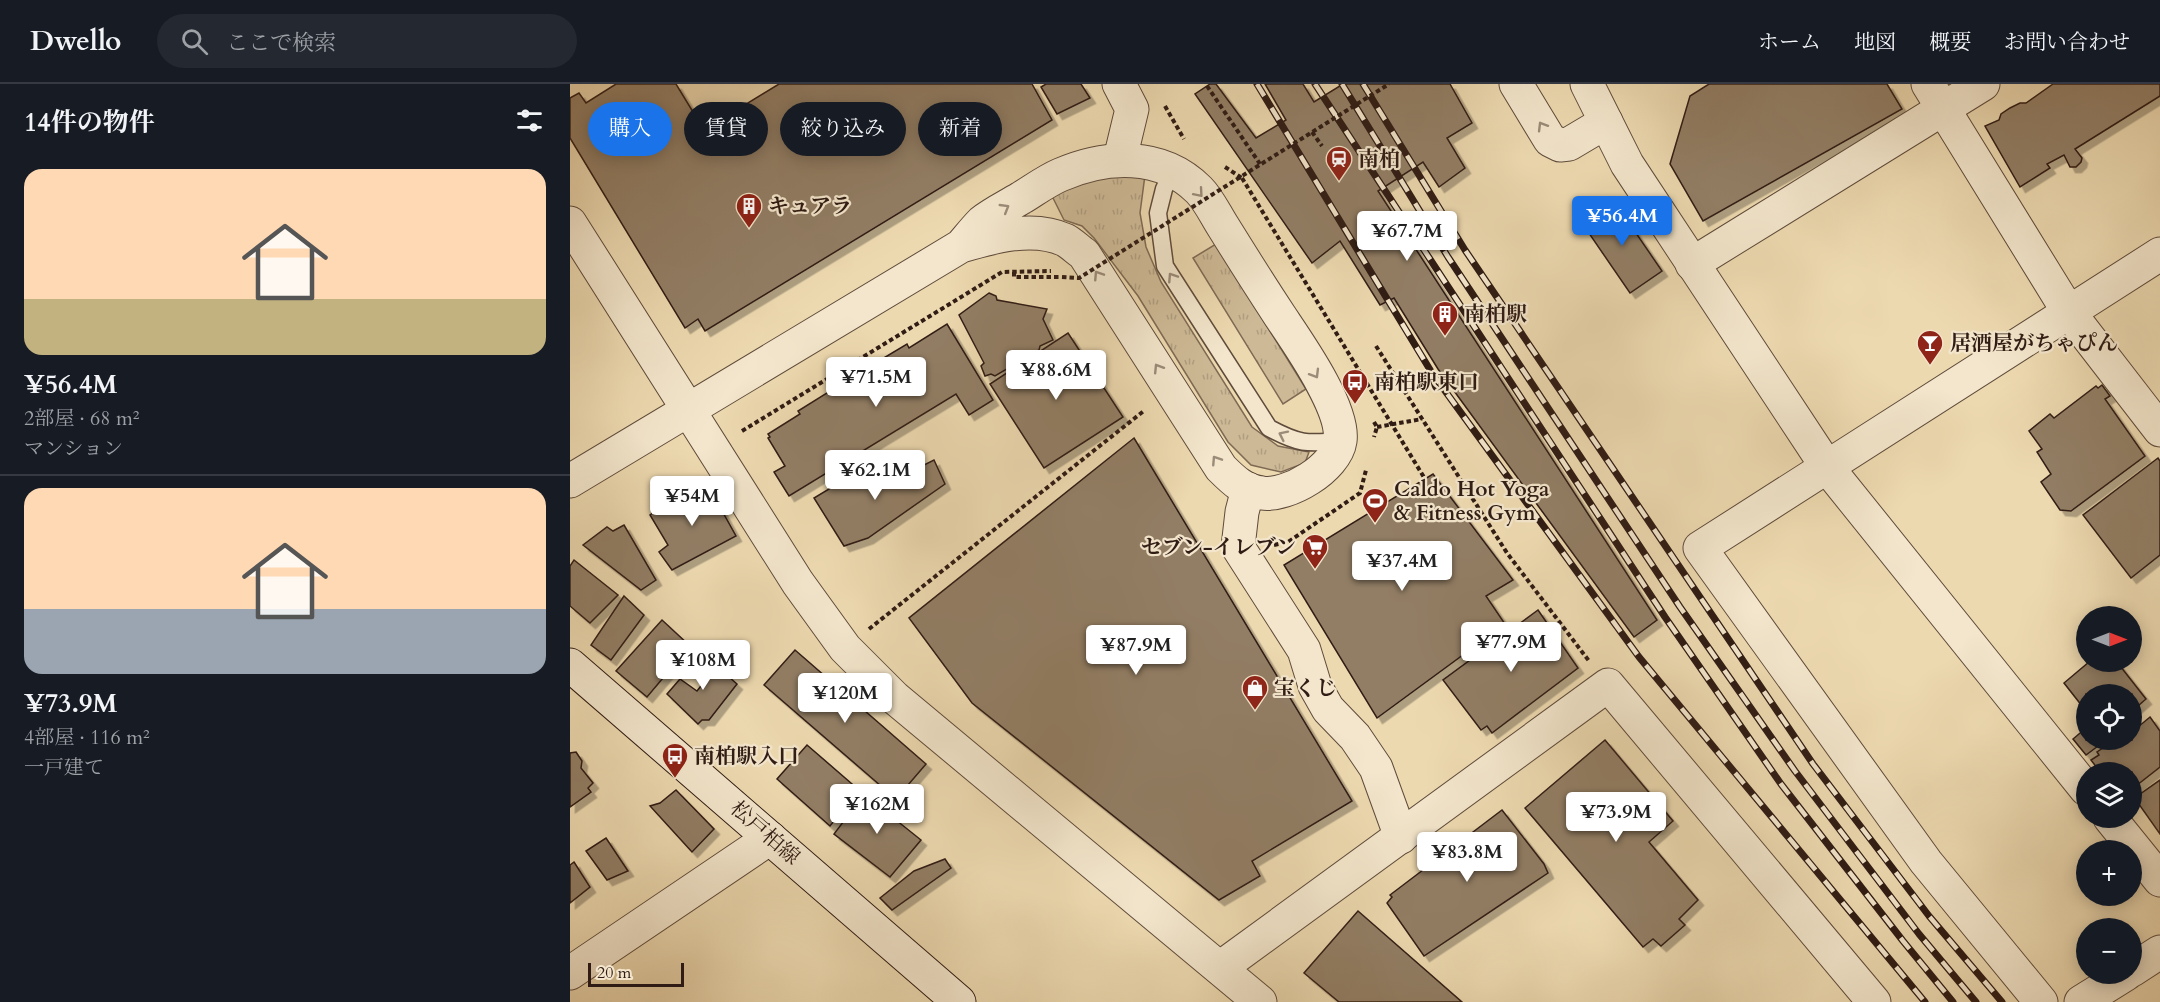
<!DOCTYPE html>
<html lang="ja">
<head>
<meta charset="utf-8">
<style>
	:root { --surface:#171b24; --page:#242831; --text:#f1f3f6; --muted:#9ea1a6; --line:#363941; --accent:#1a73e8 }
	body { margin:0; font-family:Cardo,"Noto Serif JP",serif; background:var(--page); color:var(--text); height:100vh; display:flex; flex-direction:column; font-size:22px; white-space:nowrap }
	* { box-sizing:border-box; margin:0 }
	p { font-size:20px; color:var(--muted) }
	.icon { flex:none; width:33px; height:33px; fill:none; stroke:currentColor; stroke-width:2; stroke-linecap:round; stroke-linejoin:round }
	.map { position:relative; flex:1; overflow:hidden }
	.details { display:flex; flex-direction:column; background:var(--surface); width:570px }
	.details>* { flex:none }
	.guide { position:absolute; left:18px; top:18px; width:570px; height:54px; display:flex; gap:12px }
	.needle { width:39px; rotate:90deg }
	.controls { position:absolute; left:1506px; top:522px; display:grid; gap:12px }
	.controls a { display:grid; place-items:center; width:66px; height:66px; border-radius:50%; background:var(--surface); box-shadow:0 3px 15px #0003; font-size:30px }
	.scale { position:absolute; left:18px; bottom:15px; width:96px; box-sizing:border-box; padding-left:6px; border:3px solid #301c14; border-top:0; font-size:16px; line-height:21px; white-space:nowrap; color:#301c14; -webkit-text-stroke:4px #f3e6cc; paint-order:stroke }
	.price { position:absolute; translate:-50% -51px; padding:0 14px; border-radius:6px; background:#fff; color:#222; font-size:20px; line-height:39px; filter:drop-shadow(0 2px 3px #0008) }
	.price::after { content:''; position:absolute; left:50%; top:36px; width:18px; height:14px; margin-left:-9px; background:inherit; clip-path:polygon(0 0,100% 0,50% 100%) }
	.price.active { background:var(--accent); color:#fff }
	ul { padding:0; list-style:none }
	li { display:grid; align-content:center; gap:12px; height:318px; padding:0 24px }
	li+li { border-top:2px solid var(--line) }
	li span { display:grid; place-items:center; height:186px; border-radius:18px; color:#555 }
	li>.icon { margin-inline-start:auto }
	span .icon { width:108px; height:108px; fill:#fffc; stroke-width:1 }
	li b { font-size:26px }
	h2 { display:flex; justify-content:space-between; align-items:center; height:72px; padding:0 24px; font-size:26px }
	.pill { padding:0 21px; border-radius:27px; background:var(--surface); box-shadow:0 3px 15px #0003; font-size:21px; line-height:54px }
	.pill.active { background:var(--accent); color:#fff }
	header { display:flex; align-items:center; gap:36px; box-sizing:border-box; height:84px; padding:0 30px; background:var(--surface); border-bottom:2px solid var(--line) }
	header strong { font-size:28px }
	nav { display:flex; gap:33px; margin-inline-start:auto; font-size:21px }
	.search { width:420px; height:54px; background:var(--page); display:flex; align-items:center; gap:15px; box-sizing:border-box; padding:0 21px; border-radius:33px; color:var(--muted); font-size:22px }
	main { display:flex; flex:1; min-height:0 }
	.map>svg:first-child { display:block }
	.grass { fill:url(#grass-tufts); stroke:#7e6a54; stroke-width:1.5 }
	.building { fill:#927e65; stroke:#301c14; stroke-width:1.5; filter:url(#shadow) }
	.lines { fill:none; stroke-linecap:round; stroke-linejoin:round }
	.service-casing { stroke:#5f4b3b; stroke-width:19 }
	.minor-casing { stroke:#5f4b3b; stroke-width:35 }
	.tertiary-casing { stroke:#5f4b3b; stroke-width:35 }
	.secondary-casing { stroke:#301c14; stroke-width:35 }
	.path { stroke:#301c14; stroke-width:4; stroke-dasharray:4.5 3; stroke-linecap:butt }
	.service { stroke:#f3e6cc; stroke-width:16 }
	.minor { stroke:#f3e6cc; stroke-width:33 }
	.tertiary { stroke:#f3e6cc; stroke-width:33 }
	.secondary { stroke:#f3e6cc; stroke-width:33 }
	.rail-casing { stroke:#301c14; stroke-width:7 }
	.rail { stroke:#f3e6cc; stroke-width:4.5; stroke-dasharray:14; stroke-linecap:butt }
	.path-bridge { stroke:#301c14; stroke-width:4; stroke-dasharray:4.5 3; stroke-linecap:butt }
	.oneway { stroke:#9b8b79 }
	.labels { text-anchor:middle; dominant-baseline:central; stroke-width:4.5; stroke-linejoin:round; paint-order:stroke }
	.poi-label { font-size:21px; font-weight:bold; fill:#301c14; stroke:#f3e6cc; text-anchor:start }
	.street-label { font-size:21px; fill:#301c14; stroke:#f3e6cc }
</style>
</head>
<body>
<header>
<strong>Dwello</strong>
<div class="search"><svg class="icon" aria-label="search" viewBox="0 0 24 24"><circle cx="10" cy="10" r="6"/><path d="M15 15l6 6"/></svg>ここで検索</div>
<nav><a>ホーム</a><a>地図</a><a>概要</a><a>お問い合わせ</a></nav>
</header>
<main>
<section class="details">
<h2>14件の物件<svg class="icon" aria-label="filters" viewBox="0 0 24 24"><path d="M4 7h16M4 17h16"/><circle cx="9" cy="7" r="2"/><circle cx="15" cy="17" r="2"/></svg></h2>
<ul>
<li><span style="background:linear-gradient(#ffd9b3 70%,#c2b280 0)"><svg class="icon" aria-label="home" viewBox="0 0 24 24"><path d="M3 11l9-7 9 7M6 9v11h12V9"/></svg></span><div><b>¥56.4M</b><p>2部屋 · 68 m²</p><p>マンション</p></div></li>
<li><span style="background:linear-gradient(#ffd9b3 65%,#9aa5b1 0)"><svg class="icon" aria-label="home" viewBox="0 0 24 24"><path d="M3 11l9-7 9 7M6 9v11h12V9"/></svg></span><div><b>¥73.9M</b><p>4部屋 · 116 m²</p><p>一戸建て</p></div></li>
</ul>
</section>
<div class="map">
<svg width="1590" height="918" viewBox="0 0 1590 918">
	<defs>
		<pattern id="grass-tufts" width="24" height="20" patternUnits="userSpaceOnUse" patternTransform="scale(1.5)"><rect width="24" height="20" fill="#cdb995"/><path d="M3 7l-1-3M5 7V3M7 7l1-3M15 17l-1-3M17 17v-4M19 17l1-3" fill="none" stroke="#b09e80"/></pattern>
		<filter id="shadow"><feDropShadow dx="5.5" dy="5.5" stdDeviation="0" flood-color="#0004"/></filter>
	</defs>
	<rect width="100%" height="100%" fill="#edd9b0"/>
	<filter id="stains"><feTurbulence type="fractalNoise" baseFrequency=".00333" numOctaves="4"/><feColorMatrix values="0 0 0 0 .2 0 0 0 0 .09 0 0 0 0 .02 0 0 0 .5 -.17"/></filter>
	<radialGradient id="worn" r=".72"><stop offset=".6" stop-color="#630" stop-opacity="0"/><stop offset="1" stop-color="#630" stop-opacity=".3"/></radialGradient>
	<!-- grass -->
	<g class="grass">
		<polygon points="525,91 575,91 570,129 576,163 591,198 682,343 708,362 739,368 735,379 711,388 681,381 658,358 568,212 524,154 512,142 494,136 480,108"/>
		<polygon points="646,160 736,305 713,320 623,174"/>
	</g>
	<!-- building -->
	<g class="building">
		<polygon points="46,0 106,0 134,46 209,0 462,0 482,36 135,247 128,235 115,244 0,54 0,14 9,9 16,19"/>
		<polygon points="476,0 511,0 520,14 487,30 471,3"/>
		<polygon points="640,0 646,0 686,54 716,36 695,0 733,0 744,18 773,0 880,0 902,39 877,54 895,84 869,103 853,78 808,107 1087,536 1064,553 868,285 824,214 810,221 770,157 742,179 625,10"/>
		<polygon points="1139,0 1317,0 1332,25 1133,137 1100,80 1120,12"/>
		<polygon points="1483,0 1590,0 1590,12 1505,65 1512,74 1511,78 1506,83 1500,83 1494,71 1477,80 1480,84 1450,103 1415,42 1429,36 1431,30 1440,24 1450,19 1456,19"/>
		<polygon points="1044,117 1092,187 1060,209 1012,139"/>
		<polygon points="419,209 426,212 427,216 477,225 473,235 483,256 470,262 469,266 425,292 421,290 415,292 411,282 414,279 389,231"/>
		<polygon points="377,240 423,316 399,331 386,310 219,412 204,388 215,382 198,354 200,353 198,350 230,330 228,327 260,307 262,311 310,282 307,278 337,260 339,264"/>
		<polygon points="498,249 553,333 474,384 420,300"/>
		<polygon points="1532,301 1540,312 1535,315 1575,372 1501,427 1490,426 1471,398 1481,390 1467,368 1472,365 1459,347 1480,330 1484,334 1526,302 1528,304"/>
		<polygon points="564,354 782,717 682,777 690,792 649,816 402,619 339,534"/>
		<polygon points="1588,374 1590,377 1590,471 1561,494 1513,431"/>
		<polygon points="364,376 375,400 298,454 274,462 244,414 297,382 306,405"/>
		<polygon points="863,390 943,496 916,512 935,540 807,634 714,481"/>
		<polygon points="136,398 166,452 102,486 89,468 98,461 80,431 94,421 98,423"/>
		<polygon points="54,441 86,496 71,506 13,461 37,443 43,447"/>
		<polygon points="4,476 48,511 20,539 0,522 0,482"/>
		<polygon points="54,512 74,531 41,576 21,561"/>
		<polygon points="968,526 1008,584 922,649 917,642 911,646 873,596"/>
		<polygon points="92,536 120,562 77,613 46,587"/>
		<polygon points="225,566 356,680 326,715 194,601"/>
		<polygon points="132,569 167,600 139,636 132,636 128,640 97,610 110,595 127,607 134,598 119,585"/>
		<polygon points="1519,578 1547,578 1576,615 1562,627 1562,610 1516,610 1516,627 1494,599"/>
		<polygon points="1580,633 1590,647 1590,683 1562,705 1562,688 1530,688 1521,676 1529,671 1527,668 1545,656 1562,656 1562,648"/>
		<polygon points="1516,644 1516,656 1536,656 1516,671 1503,655"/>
		<polygon points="1035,656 1103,737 1079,758 1128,816 1109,835 1115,841 1091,862 1083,855 1073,863 955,724"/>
		<polygon points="237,661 289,706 260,742 207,695"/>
		<polygon points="6,668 12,677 11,684 23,699 18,704 21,708 0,723 0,669"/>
		<polygon points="1590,696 1590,750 1566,716 1566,713"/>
		<polygon points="298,705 311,719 311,724 351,756 320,793 264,750"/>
		<polygon points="106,706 144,745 122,768 80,722 90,719"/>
		<polygon points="932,726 974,780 978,789 854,872 817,819 822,813 820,811"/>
		<polygon points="36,754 58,787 37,796 16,767"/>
		<polygon points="375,775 381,784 322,826 310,814 344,787"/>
		<polygon points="4,778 20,803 0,819 0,781"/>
		<polygon points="788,827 892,918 769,918 734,889"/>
	</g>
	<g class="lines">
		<!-- service casing -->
		<g class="service-casing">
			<path id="service" d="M603,86l-9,19 -6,24 7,53 104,162c30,16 37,16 71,13"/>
		</g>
		<!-- minor casing -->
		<g class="minor-casing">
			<g id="minor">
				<polyline points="549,0 562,25 550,75"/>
				<polyline points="1358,0 1498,227 1590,346"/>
				<polyline points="1122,180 1413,0"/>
				<polyline points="678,405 672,428 668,463 734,566 745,602 758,625 785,653 806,684 831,753"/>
				<polyline points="650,884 1038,601 1304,918"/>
				<polyline points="1562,886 1590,868"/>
				<polyline points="0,889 200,754"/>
				<polyline points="1471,918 1356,778 1130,464 1590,170"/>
				<polyline points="1511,918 1556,890"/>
			</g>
		</g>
		<!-- tertiary casing -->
		<g class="tertiary-casing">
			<g id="tertiary">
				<polyline points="946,0 980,56 990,61 999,60 1036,38"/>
				<polyline points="1017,0 1057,80 1257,383 1516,705"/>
				<polyline points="0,139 228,499 275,564 325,614 690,918"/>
				<path d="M0,397l391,-235c31,-9 72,-21 104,-6 6,3 13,10 19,14l137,214c12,12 23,23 41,25 26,4 74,-25 78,-52 5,-32 -42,-98 -60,-125 -19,-29 -38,-59 -56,-88 -8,-12 -15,-28 -25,-38 -38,-38 -93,-35 -139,-15 -14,6 -27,16 -39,23 -13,8 -28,15 -39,24 -7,7 -14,16 -21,24"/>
				<polyline points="1540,734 1590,796"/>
			</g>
		</g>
		<!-- secondary casing -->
		<g class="secondary-casing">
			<polyline id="secondary" points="0,581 389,918"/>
		</g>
		<!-- path -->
		<g class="path">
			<polyline points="637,2 690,80"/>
			<polyline points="595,22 614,55"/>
			<polyline points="742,48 752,62"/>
			<polyline points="655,83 672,94"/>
			<polyline points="444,188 444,193 489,193"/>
			<polyline points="806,262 937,469 1019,577"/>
			<polyline points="804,338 807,343 804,353"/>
			<polyline points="807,343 852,335"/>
			<polyline points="172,347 432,188 481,187"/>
			<polyline points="704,461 718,458 790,409 796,386"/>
			<polyline points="299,545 575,326"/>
		</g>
		<!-- service -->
		<use href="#service" class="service"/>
		<!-- minor -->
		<use href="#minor" class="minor"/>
		<!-- tertiary -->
		<use href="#tertiary" class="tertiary"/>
		<!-- secondary -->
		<use href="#secondary" class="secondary"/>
		<!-- rail casing -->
		<g class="rail-casing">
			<g id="rail">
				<polyline points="687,0 862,289 1069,573 1355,918"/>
				<polyline points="745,0 1095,533 1211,700 1333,857 1383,918"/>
				<polyline points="772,0 878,173 1110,523 1225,687 1349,850 1406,918"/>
				<polyline points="793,0 895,166 1243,680 1359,832 1432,918"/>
			</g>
		</g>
		<!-- rail -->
		<use href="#rail" class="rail"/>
		<!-- path-bridge -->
		<g class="path-bridge">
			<polyline points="672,94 855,395"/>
			<polyline points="492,193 509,194 819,0"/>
		</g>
	</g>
	<!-- one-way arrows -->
	<defs><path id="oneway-chevron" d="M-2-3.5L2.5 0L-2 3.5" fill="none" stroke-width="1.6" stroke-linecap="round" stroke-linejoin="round" transform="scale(1.5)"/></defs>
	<g class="oneway">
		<use href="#oneway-chevron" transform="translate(972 42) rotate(-121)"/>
		<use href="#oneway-chevron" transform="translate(629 109) rotate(49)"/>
		<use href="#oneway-chevron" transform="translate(435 124) rotate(-31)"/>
		<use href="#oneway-chevron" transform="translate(528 191) rotate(-123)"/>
		<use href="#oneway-chevron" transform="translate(602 193) rotate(-123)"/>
		<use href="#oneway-chevron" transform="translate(588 284) rotate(-122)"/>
		<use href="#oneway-chevron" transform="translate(745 290) rotate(59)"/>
		<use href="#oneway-chevron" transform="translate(713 351) rotate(-154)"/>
		<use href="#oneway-chevron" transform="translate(646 376) rotate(-123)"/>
	</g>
	<!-- icons -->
	<defs>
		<g id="station-pin" transform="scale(1.35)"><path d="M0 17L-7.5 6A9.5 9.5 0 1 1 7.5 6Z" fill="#8f2418" stroke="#f3e6cc"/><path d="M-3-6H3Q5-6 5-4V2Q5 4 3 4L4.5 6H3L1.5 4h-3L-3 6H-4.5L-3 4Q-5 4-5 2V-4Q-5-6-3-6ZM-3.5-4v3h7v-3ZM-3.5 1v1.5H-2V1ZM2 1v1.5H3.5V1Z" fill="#fff"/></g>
		<g id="building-pin" transform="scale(1.35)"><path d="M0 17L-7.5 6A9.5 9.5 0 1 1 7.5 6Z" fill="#8f2418" stroke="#f3e6cc"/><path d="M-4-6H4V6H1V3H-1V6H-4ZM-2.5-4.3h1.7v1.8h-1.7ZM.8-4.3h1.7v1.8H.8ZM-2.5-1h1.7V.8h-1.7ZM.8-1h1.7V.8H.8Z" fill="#fff"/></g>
		<g id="bar-pin" transform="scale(1.35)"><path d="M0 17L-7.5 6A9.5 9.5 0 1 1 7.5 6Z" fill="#8f2418" stroke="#f3e6cc"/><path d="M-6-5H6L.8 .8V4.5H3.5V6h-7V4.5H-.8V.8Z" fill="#fff"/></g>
		<g id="bus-pin" transform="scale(1.35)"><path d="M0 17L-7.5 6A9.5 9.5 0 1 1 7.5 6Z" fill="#8f2418" stroke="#f3e6cc"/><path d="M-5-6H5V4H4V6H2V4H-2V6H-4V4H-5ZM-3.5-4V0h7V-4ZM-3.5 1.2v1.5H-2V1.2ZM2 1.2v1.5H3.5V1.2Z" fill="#fff"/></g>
		<g id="stadium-pin" transform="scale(1.35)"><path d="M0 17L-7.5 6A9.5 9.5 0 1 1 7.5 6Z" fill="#8f2418" stroke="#f3e6cc"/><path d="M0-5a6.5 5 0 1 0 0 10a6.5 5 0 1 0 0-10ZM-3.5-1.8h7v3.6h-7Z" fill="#fff"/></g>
		<g id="supermarket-pin" transform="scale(1.35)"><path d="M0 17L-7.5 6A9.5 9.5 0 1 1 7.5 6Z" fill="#8f2418" stroke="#f3e6cc"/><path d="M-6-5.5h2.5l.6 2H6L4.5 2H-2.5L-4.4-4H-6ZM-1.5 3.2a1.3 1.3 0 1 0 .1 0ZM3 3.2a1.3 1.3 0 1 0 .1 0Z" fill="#fff"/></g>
		<g id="shop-pin" transform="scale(1.35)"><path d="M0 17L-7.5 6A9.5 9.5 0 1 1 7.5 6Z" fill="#8f2418" stroke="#f3e6cc"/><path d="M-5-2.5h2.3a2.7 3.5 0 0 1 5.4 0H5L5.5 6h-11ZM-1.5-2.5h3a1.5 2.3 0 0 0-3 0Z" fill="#fff"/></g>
	</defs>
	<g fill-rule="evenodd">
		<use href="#station-pin" x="769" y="75"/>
		<use href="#building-pin" x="179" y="122"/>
		<use href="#building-pin" x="875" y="230"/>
		<use href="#bar-pin" x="1360" y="259"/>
		<use href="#bus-pin" x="785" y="298"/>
		<use href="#stadium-pin" x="805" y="417"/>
		<use href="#supermarket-pin" x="745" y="463"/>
		<use href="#shop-pin" x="685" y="604"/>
		<use href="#bus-pin" x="105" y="672"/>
	</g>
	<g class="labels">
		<!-- poi labels -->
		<g class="poi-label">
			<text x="788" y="75">南柏</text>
			<text x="198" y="122">キュアラ</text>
			<text x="894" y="230">南柏駅</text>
			<text x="1380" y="259">居酒屋がちゃぴん</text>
			<text x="804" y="298">南柏駅東口</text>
			<text x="824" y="405">Caldo Hot Yoga<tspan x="824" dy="24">&amp; Fitness Gym</tspan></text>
			<text x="726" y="463" text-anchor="end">セブン-イレブン</text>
			<text x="704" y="604">宝くじ</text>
			<text x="124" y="672">南柏駅入口</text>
		</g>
		<!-- street labels -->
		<g class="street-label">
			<text transform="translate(195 749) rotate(41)">松戸柏線</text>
		</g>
	</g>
	<rect width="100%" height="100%" filter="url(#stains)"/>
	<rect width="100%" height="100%" fill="url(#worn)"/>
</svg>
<div class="controls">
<a><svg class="needle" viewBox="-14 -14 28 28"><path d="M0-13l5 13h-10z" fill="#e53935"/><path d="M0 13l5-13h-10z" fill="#9ea1a6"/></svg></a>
<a><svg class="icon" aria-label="locate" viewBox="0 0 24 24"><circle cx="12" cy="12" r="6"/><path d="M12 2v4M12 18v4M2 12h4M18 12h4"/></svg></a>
<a><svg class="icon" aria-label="layers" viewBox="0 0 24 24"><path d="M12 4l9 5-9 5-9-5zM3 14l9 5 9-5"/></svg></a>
<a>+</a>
<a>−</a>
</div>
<div class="scale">20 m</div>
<b class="price active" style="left:1052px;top:163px">¥56.4M</b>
<b class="price" style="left:837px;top:178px">¥67.7M</b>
<b class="price" style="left:486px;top:317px">¥88.6M</b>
<b class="price" style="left:306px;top:324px">¥71.5M</b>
<b class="price" style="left:305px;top:417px">¥62.1M</b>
<b class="price" style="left:122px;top:443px">¥54M</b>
<b class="price" style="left:832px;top:508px">¥37.4M</b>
<b class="price" style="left:941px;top:589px">¥77.9M</b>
<b class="price" style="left:566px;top:592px">¥87.9M</b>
<b class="price" style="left:133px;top:607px">¥108M</b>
<b class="price" style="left:275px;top:640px">¥120M</b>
<b class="price" style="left:307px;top:751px">¥162M</b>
<b class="price" style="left:1046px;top:759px">¥73.9M</b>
<b class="price" style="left:897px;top:799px">¥83.8M</b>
<div class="guide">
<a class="pill active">購入</a>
<a class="pill">賃貸</a>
<a class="pill">絞り込み</a>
<a class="pill">新着</a>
</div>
</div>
</main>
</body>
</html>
